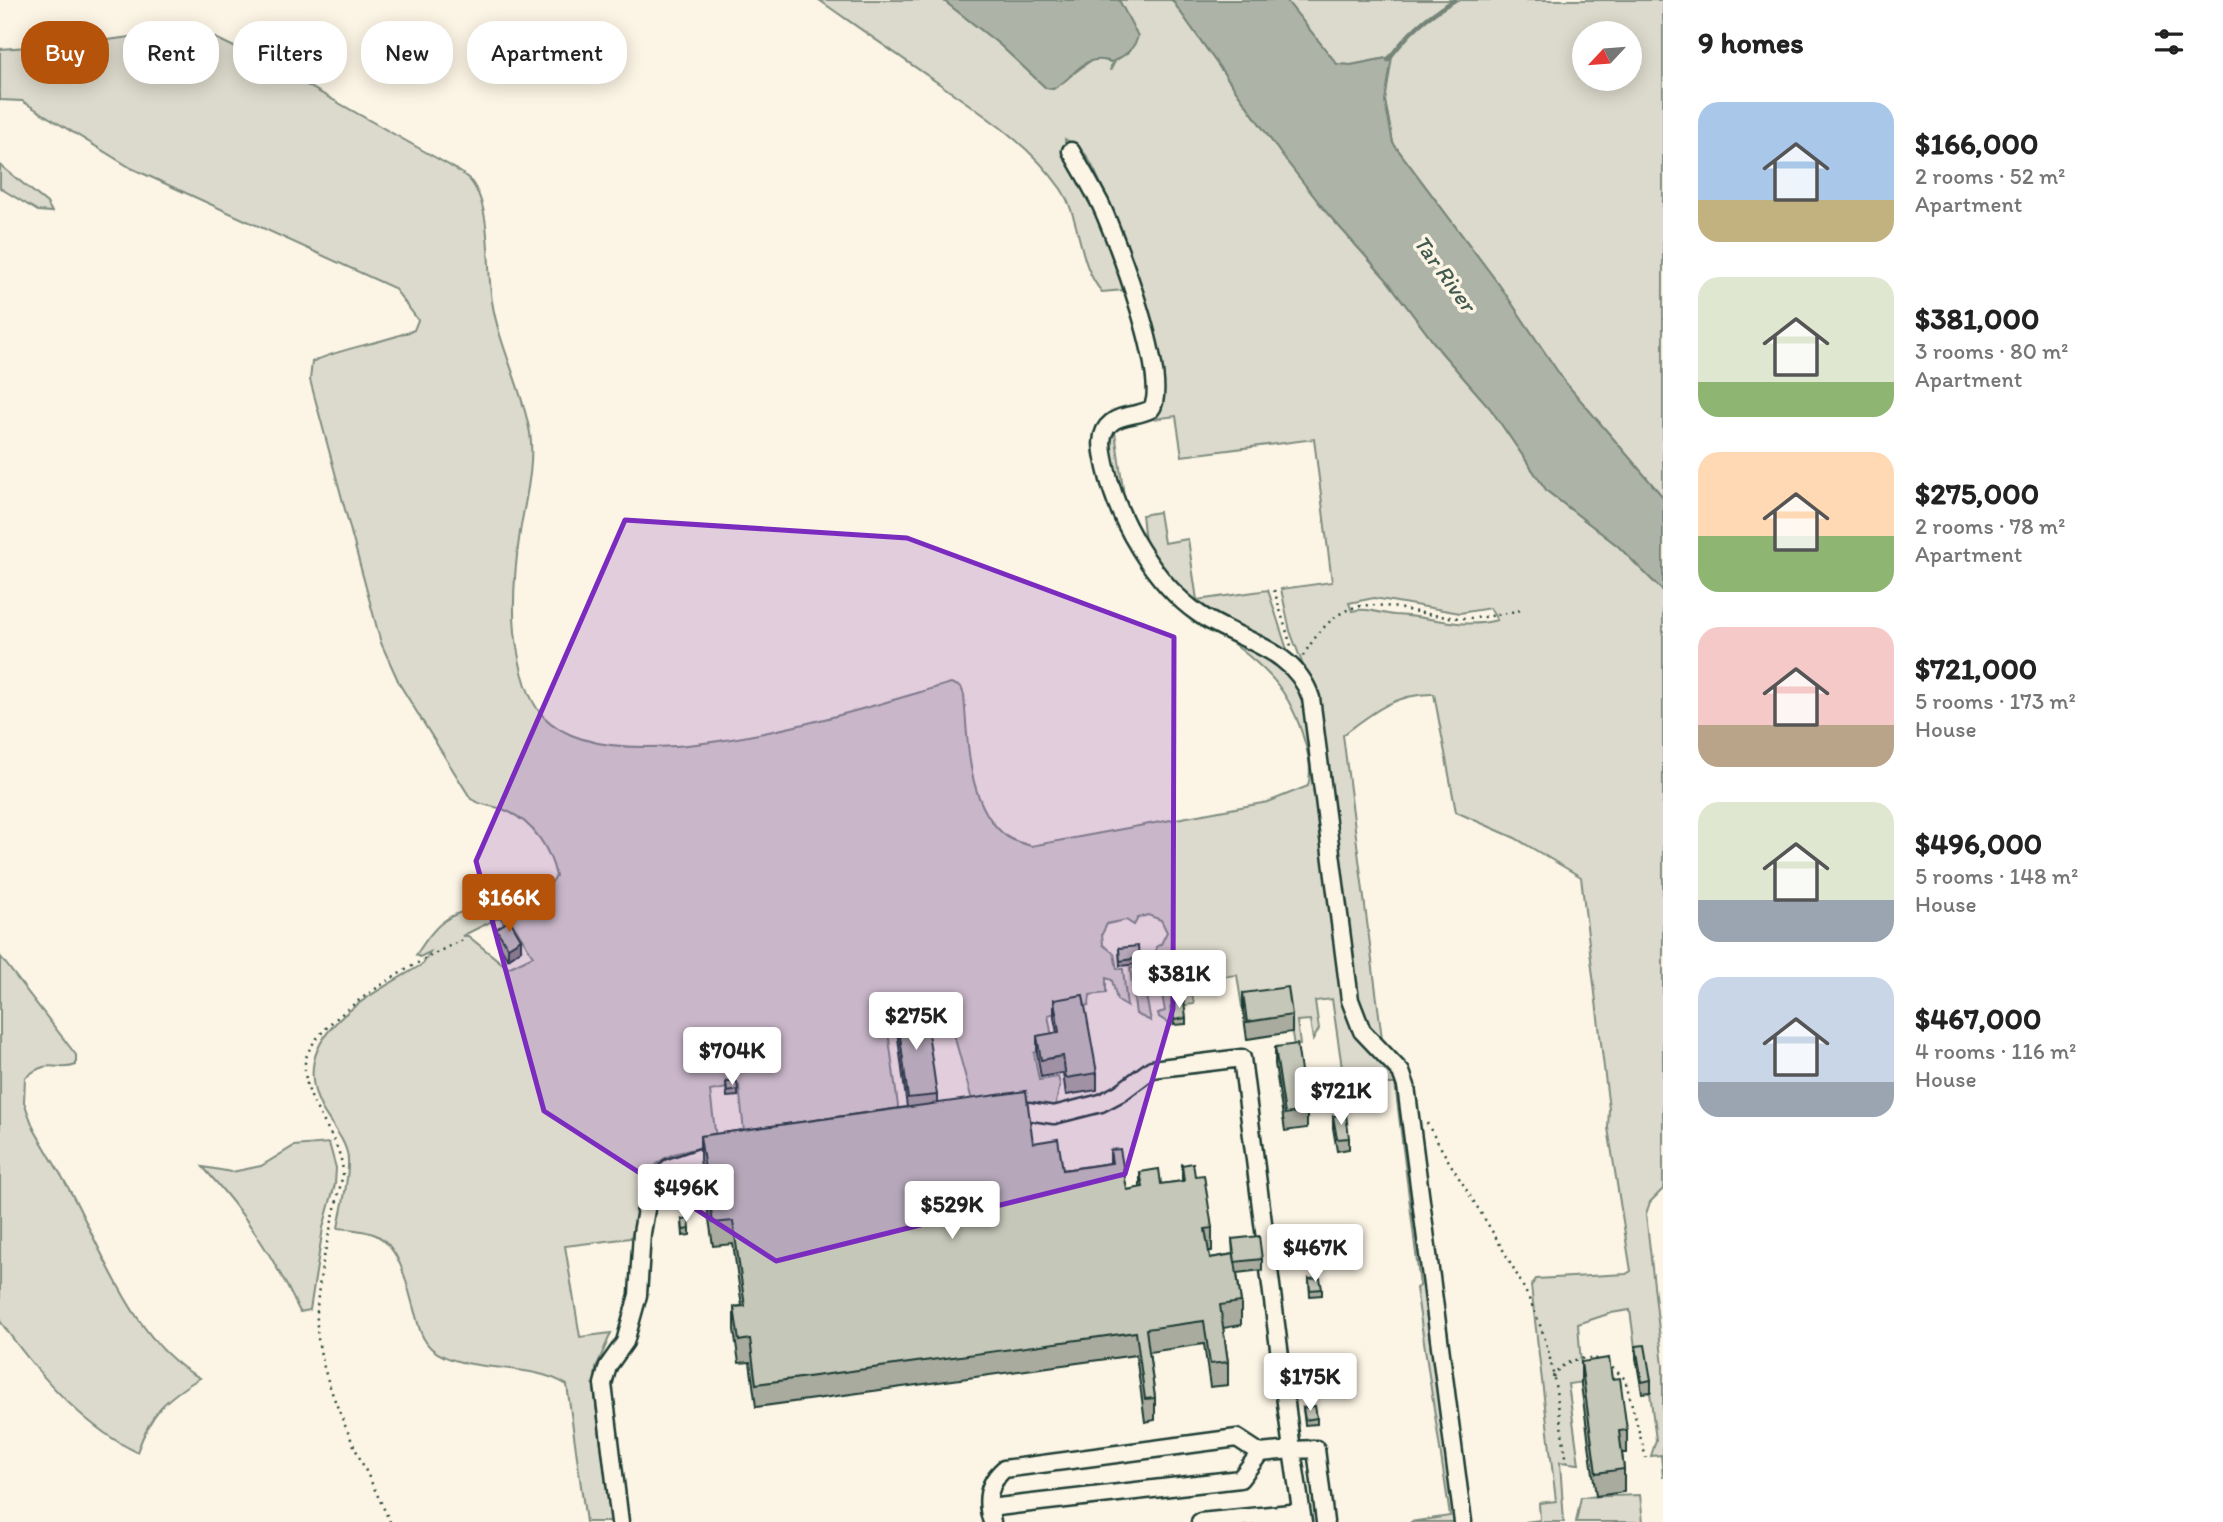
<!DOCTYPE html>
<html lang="en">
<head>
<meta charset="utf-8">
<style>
	:root { --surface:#fff; --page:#f2f2f2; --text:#222; --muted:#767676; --accent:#b45309 }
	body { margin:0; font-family:Itim,sans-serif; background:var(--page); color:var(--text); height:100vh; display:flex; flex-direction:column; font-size:26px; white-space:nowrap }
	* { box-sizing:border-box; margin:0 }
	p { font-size:23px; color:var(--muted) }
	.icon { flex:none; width:38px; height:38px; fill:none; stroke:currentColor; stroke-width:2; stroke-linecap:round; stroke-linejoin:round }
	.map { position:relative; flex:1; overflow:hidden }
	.panel { display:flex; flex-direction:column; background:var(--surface); width:560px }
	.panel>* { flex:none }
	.top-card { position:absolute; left:21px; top:21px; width:665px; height:63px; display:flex; gap:14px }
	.needle { width:46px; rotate:244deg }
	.controls { position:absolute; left:1572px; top:21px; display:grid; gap:14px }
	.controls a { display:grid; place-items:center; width:70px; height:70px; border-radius:50%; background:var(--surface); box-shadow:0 4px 18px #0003; font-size:35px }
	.price { position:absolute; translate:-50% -60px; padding:0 16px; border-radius:7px; background:#fff; color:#222; font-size:23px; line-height:46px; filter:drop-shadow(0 2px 4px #0008) }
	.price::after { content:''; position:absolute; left:50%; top:42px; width:21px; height:16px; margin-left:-10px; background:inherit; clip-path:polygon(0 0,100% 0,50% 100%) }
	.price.current { background:var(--accent); color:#fff }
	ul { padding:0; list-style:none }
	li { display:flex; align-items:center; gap:21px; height:175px; padding:0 35px }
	li span { display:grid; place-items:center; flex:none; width:196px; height:140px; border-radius:21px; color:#555 }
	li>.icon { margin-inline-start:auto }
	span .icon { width:84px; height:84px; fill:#fffc; stroke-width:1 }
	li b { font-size:30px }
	h2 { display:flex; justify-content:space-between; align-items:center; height:84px; padding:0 35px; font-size:30px }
	.chip { padding:0 24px; border-radius:28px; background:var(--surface); box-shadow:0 4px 18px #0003; font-size:24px; line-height:63px }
	.chip.current { background:var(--accent); color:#fff }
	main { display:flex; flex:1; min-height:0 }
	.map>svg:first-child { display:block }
	.green { fill:#dcdacc; stroke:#7e8c80; stroke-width:2; fill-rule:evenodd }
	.water { fill:#aeb3a7; stroke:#758479; stroke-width:2 }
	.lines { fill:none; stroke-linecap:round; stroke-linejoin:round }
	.stream { stroke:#758479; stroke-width:4.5 }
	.minor-casing { stroke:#1f3d34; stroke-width:21 }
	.path { stroke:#1f3d34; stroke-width:2.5; stroke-dasharray:2 5; stroke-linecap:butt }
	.minor { stroke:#fcf5e5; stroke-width:16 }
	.wall { fill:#a9ab9f; stroke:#1f3d34; stroke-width:2 }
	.shaded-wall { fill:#8a8b82; stroke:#1f3d34; stroke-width:2 }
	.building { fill:#c5c7b9; stroke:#1f3d34; stroke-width:2 }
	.marked { fill:#7b2cbf; fill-opacity:0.2; stroke:#7b2cbf; stroke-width:5; stroke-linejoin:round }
	.labels { text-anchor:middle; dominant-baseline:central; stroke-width:7; stroke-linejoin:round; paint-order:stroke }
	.water-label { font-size:23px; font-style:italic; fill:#435a51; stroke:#fcf5e5 }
</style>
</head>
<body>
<main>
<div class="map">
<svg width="1663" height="1522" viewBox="0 0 1663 1522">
	<rect width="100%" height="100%" fill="#fcf5e5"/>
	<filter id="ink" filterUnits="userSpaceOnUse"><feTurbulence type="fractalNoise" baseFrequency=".0143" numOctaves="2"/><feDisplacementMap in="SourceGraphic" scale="14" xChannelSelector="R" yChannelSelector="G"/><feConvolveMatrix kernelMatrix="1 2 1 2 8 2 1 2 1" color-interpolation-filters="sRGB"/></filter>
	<g filter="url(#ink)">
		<!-- green -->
		<g class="green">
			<path d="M819,0h124l56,44 47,44 7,1 41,-31 18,4 -2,9 9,-17 -34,-54h87l109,154 47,60 58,65 55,73 49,56 57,83 71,55 45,45v598l-13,13 -4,12 17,152v112l-2,-23 -10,1 5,-16 -11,-87 -9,2 -6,-45 -19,3 -33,11 3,41 11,2v14l-24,3 11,80 -19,-2 4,60h-39l15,-2 -1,-17 17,-2 -25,-215 5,-7 90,-5 5,-3 -23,-143 1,-19 -28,-232 -66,-39 -59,-26 -22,-118c-38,-1 -62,19 -91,41l40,311 -13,-14 -12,-24 -43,-311 -25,-66 -9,-42 51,-7 -18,-143 -132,17 -6,-40 -31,4c11,-6 18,-25 18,-37 2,-39 -55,-194 -77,-228 -5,-6 -14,-12 -21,-16l1,13 30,54 28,84 -22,2c-24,-27 -21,-73 -41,-103 -30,-44 -77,-74 -120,-104 -41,-28 -82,-57 -122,-85zM1374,598l86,15 30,-5 7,12c-36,10 -67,-4 -102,-5 -16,-1 -26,-8 -43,-4l-3,-8z"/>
			<path d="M1286,0h377v497l-99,-116 -64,-95 -107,-143 -8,-42 6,-44 -40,8 -14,-1zM1584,33h45v46h-45z"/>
			<path d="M195,28l76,37 176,99c7,4 16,9 22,15 24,26 17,87 23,122 7,45 30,86 38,132 5,33 -5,67 -10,99 -5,34 -8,66 -5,100 3,26 10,65 28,84 72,76 320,-8 408,-33l10,4 3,8c4,45 2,110 42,141 6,5 17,7 25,10l237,-44 40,-16c4,-15 1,-29 -3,-43 -16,-58 -41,-76 -87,-111l63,29 26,39 39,301 55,85 57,436h-48l40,-6 -34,-228 4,-2 -25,-202h-43v10l-6,1 -14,-96 -17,2 4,28 -6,11 -3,-20 -13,1 3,24 -6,1 -7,-44 -45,5 -5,-32 -27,3 -1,-7 -21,5 6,28 -24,3 2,18 -13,-8 -1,-4 7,-2 -3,-17 -16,2 5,25 -15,-7 -6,-46 12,-1v-10l15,-2 -1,-8 5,-3 6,-12 -6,-12 -13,-5 -10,3 -4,7 -8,-5 -19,4 -5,10 1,11 11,8 3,16h6l4,38 -10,-7 -5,-20 -6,-2v15l-16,2 -1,10 -41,10 4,22 -6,12 -12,4 5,27 19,-3 2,7 -5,24 -80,3 -21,-76c-21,-14 -43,-24 -67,-11l13,97 -155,20 -6,-55 -29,5 7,56c-42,4 -68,6 -77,54 -3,14 -2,25 -10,37l-65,8 15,91 31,-4 -15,35 -2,21 17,133h-25l-19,-137c-36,-24 -106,-11 -135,-36 -10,-9 -13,-21 -16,-33 -8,-25 -14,-68 -40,-81 -11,-5 -26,-6 -38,-7 4,-22 11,-47 10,-69 -1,-19 -19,-36 -27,-52 -36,-73 50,-112 102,-143l7,-12 -10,5 -4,-2c8,-12 16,-25 28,-34 39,-29 74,14 112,-45 -6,-27 -22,-53 -49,-65 -12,-6 -21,-3 -36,-12l-71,-114 -19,-42 -71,-263 2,-18c32,-15 67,-18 102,-32l4,-10 -24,-32 -263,-120 -109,-67 -22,-1v-51l86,-6zM500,917l7,11 10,2 16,26 -25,12 -40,-32h-6z"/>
			<polygon points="0,165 47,203 52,212 38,211 0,188"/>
			<polygon points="1114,425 1127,517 1108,445"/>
			<path d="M1159,512l5,31 24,-4 9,61 71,-10 22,69c-52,-28 -111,-53 -141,-107 -6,-9 -5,-26 -7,-37z"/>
			<path d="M0,956l76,99v10c-19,8 -26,-9 -51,13l-1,24 10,27c14,25 30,49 43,75 30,59 62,142 123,174 -36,21 -49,35 -63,74 -54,-25 -103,-83 -137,-131z"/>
			<path d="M329,1143l7,25 -1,16 -12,44 -13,82 -10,2c-27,-57 -55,-98 -97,-145l29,5 29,-6 33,-20z"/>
			<polygon points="1640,1495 1643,1522 1576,1522 1581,1497"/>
		</g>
		<!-- water -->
		<g class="water">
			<path d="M943,0h176l19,36c-4,14 -14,20 -26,26 -31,-10 -35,15 -59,27l-7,-1 -47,-44z"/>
			<polygon points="1172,0 1286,0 1337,64 1351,65 1392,57 1385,101 1393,143 1500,286 1564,381 1663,497 1663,591 1618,546 1547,491 1490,408 1441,352 1386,279 1328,214 1281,154"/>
		</g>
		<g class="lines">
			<!-- stream -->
			<path class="stream" d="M1388,60c20,-27 38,-44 67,-60"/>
			<!-- minor casing -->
			<g class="minor-casing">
				<g id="minor">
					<path d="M1071,151c10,17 20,35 29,52 15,32 72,180 51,206 -12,7 -30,5 -40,14 -14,11 -8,30 -5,45 12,53 48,115 93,146 39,27 95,33 112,84l39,302 12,31 39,41 5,14 57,436"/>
					<polyline points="989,1508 1240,1479 1260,1453"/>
					<polyline points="620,1522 603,1384 608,1366 625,1342 638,1295 642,1233 649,1192 669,1168 719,1151"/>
					<path d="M992,1522c-7,-21 -4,-39 12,-53l233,-31 23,15 32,-3 -50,-392 -90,11 -32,24 -19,10 -47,12 -26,-4 -19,2"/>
					<polyline points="1200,1522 1301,1512"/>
					<polyline points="1303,1522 1292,1450 1316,1449 1325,1522"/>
				</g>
			</g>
			<!-- path -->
			<g class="path">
				<polyline points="1274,590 1291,646"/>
				<path d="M1303,656c49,-82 85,-41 159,-38 20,1 39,-4 59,-8"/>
				<path d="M1427,1123c37,70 101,151 121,227 9,36 12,75 19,112"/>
				<polyline points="1607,1363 1625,1379 1646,1458"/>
				<path d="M1553,1377c9,-17 31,-22 49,-17"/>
				<path d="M390,1522c-25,-56 -70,-135 -73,-195 -2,-51 16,-104 26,-154 -2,-36 -31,-59 -37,-94 -1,-5 -2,-16 0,-21 11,-41 119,-102 157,-118"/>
			</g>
			<!-- minor -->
			<use href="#minor" class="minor"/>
		</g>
		<!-- wall -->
		<g class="wall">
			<polygon points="496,929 521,950 508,959 496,940"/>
			<polygon points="1119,948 1139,958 1139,964 1120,966"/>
			<polygon points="1243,993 1292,1015 1292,1032 1247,1039 1243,1011"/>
			<polygon points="1054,1000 1097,1073 1097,1090 1066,1095 1063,1073 1041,1077 1037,1053 1037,1036 1057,1033 1054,1018"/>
			<polygon points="1172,1002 1186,1018 1186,1024 1174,1025"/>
			<polygon points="896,1005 912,1013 937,1095 937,1103 1033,1143 1063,1170 1110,1163 1110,1150 1127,1190 1140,1188 1140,1172 1161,1184 1182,1181 1182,1165 1195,1176 1212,1228 1212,1251 1209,1251 1210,1258 1233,1254 1232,1239 1262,1259 1262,1270 1237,1273 1241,1302 1241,1325 1223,1328 1228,1362 1228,1385 1210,1387 1204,1344 1149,1352 1155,1398 1155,1420 1145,1422 1136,1355 756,1407 750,1362 739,1363 734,1330 734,1307 742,1306 733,1244 713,1246 700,1159 700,1136 907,1107 896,1023"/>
			<polygon points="1275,1047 1307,1111 1307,1128 1285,1131 1275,1064"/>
			<polygon points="726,1082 738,1090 738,1096 727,1097"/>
			<polygon points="1333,1116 1349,1138 1349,1149 1337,1151 1333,1128"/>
			<polygon points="682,1220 690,1229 690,1235 683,1236"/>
			<polygon points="1309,1279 1322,1289 1322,1295 1310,1296"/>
			<polygon points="1636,1346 1651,1380 1651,1392 1642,1393 1636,1358"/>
			<polygon points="1581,1362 1612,1379 1627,1430 1627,1453 1622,1453 1624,1469 1624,1492 1596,1496 1581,1385"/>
			<polygon points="1303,1408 1317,1418 1317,1424 1305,1425"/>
		</g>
		<!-- shaded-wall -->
		<polygon class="shaded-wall" points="521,939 521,950 508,959 508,947"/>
		<!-- building -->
		<g class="building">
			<polygon points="510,920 521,939 508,947 496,929"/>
			<polygon points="1138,946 1139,958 1120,961 1119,948"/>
			<polygon points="1288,987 1292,1015 1247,1022 1243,993"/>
			<polygon points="1083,995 1097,1073 1066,1078 1063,1056 1041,1060 1037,1036 1059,1032 1054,1000"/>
			<polygon points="1184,1001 1186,1018 1174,1020 1172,1002"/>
			<polygon points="911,1003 912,1013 925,1011 937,1095 908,1098 896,1005"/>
			<polygon points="1297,1044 1307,1111 1285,1114 1275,1047"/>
			<polygon points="726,1082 737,1082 738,1090 727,1092"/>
			<polygon points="1026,1091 1033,1143 1058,1139 1063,1170 1112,1163 1110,1150 1120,1149 1127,1190 1143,1187 1140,1172 1159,1169 1161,1184 1184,1181 1182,1165 1193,1163 1195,1176 1204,1175 1212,1228 1205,1229 1210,1258 1234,1254 1241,1302 1220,1305 1228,1362 1210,1364 1204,1321 1146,1329 1155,1398 1145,1399 1136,1332 756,1384 750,1339 739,1341 734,1307 745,1306 733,1221 713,1223 700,1136"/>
			<polygon points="1346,1114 1349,1138 1337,1139 1333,1116"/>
			<polygon points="689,1219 690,1229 683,1230 682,1220"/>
			<polygon points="1259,1236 1262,1259 1235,1262 1232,1239"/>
			<polygon points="1320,1278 1322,1289 1310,1290 1309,1279"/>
			<polygon points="1645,1345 1651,1380 1642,1382 1636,1346"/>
			<polygon points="1609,1358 1612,1379 1620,1378 1627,1430 1619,1431 1624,1469 1596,1473 1581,1362"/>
			<polygon points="1315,1406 1317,1418 1305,1420 1303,1408"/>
		</g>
	</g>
	<!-- marked area -->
	<path class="marked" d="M625,520l282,18 267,99 -1,372 -48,165 -349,87 -232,-150 -68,-250z"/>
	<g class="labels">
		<!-- water labels -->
		<g class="water-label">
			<text transform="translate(1445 273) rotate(54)">Tar River</text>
		</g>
	</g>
</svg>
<div class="controls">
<a><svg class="needle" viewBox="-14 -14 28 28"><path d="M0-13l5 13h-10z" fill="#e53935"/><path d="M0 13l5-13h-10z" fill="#767676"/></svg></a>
</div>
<b class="price current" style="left:509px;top:934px">$166K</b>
<b class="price" style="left:1179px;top:1010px">$381K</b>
<b class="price" style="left:916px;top:1052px">$275K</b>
<b class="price" style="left:732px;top:1087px">$704K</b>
<b class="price" style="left:1341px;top:1127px">$721K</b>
<b class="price" style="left:686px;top:1224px">$496K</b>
<b class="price" style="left:952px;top:1241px">$529K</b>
<b class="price" style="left:1315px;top:1284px">$467K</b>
<b class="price" style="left:1310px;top:1413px">$175K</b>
<div class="top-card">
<a class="chip current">Buy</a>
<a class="chip">Rent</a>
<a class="chip">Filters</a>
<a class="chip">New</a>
<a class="chip">Apartment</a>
</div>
</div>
<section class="panel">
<h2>9 homes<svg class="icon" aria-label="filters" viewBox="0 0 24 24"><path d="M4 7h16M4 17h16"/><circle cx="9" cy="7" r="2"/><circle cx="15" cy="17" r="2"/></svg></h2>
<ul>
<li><span style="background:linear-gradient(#a9c7e8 70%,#c2b280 0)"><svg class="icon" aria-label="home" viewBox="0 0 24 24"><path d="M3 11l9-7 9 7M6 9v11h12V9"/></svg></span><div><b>$166,000</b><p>2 rooms · 52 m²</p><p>Apartment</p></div></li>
<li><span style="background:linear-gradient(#dfe7d0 75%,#8fb573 0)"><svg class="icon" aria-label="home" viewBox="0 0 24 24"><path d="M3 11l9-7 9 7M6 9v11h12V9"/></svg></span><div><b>$381,000</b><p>3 rooms · 80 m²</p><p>Apartment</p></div></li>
<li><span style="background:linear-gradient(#ffd9b3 60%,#8fb573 0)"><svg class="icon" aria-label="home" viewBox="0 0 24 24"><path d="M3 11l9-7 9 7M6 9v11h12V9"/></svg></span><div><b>$275,000</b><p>2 rooms · 78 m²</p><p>Apartment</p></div></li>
<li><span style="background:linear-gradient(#f6c9c9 70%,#b9a48a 0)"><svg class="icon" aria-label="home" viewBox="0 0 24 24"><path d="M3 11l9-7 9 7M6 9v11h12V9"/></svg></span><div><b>$721,000</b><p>5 rooms · 173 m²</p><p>House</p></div></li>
<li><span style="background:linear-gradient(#dfe7d0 70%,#9aa5b1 0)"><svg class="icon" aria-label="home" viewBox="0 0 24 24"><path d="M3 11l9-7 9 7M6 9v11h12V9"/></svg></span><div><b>$496,000</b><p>5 rooms · 148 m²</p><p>House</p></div></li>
<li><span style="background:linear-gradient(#c9d6e8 75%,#9aa5b1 0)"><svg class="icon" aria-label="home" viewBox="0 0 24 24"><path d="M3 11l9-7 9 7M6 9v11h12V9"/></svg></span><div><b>$467,000</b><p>4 rooms · 116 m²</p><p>House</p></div></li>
</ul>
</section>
</main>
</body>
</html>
